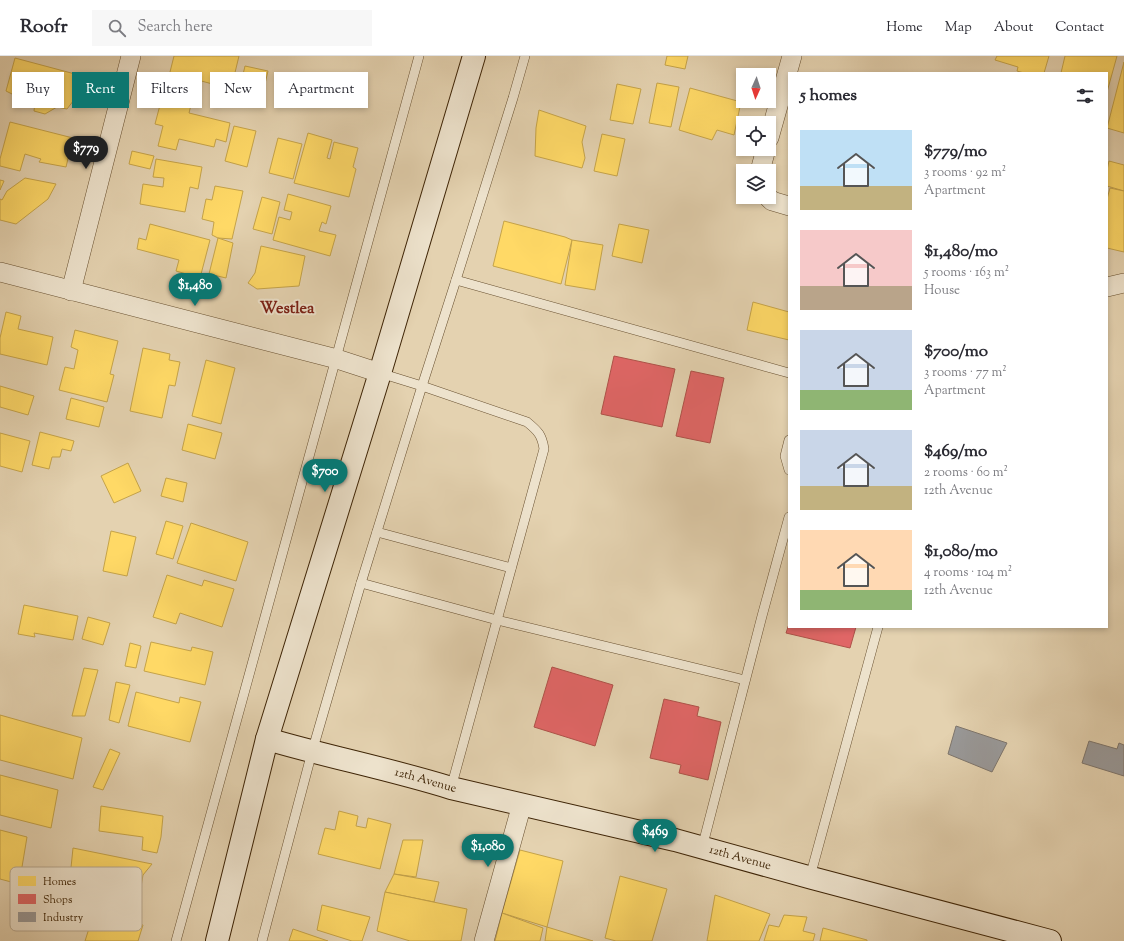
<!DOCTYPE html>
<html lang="en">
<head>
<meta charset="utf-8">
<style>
	:root { --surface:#fff; --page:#f7f7f7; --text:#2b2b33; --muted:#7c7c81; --line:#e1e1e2; --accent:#0f766e }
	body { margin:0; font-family:"Sorts Mill Goudy",serif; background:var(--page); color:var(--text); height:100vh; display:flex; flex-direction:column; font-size:15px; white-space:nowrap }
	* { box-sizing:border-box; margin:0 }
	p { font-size:13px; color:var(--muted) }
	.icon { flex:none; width:22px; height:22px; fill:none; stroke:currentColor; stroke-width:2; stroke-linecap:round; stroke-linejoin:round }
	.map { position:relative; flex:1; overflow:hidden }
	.side { position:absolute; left:788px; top:16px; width:320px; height:556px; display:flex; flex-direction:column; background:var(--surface); border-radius:0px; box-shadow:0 2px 6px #0003 }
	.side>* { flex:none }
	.hud { position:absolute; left:12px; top:16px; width:380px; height:36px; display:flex; gap:8px }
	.needle { width:26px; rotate:183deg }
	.buttons { position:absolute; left:736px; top:12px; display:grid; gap:8px }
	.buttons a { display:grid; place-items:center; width:40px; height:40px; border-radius:0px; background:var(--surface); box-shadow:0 2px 6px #0003; font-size:20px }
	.price { position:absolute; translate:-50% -34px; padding:0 9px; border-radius:14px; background:var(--accent); color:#fff; font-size:13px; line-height:26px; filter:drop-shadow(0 1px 2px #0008) }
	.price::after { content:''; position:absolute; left:50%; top:24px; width:12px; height:9px; margin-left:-6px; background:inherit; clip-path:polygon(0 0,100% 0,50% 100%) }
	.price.selected { background:#222; color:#fff }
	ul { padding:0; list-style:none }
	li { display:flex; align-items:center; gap:12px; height:100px; padding:0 12px }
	li span { display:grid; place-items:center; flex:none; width:112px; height:80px; border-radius:0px; color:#555 }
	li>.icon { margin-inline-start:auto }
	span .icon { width:48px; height:48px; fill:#fffc; stroke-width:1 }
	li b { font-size:17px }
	h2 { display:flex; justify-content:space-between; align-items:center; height:48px; padding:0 12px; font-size:17px }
	.tag { padding:0 14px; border-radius:0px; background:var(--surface); box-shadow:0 2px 6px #0003; font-size:14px; line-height:36px }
	.tag.selected { background:var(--accent); color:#fff }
	header { display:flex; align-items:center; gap:24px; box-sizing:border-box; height:56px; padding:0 20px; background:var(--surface); border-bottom:1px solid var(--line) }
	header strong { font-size:19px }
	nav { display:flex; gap:22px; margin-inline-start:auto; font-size:14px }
	.search { width:280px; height:36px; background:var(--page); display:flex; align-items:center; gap:10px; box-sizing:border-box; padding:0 14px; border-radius:0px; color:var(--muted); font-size:15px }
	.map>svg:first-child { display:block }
	.homes { fill:#ffd966; stroke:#c5a349 }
	.shops { fill:#e06666; stroke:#af5249 }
	.industry { fill:#999; stroke:#7e766d }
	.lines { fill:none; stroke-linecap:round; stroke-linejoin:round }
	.lane-casing { stroke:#685030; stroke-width:10 }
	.street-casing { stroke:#685030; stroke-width:20 }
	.secondary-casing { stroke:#3e2406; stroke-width:24 }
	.lane { stroke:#ede2cc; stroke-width:9 }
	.street { stroke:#ede2cc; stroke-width:19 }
	.secondary { stroke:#ede2cc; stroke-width:22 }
	.labels { text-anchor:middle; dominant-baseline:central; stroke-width:4; stroke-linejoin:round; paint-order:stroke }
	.street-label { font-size:12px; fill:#3e2406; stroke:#ede2cc }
	.district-label { font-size:16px; font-weight:bold; fill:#7a1f14; stroke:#ede2cc }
	.key { fill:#ede2cc; stroke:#b8a991; stroke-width:1 }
	.key-label { font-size:11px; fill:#3e2406 }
</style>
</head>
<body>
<header>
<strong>Roofr</strong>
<div class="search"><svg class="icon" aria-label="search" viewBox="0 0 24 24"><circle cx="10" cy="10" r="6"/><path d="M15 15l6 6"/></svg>Search here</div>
<nav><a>Home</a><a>Map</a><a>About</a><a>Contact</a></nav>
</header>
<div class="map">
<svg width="1124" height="885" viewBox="0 0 1124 885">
	<rect width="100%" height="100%" fill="#e4d2b0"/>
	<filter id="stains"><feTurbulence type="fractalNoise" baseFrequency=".005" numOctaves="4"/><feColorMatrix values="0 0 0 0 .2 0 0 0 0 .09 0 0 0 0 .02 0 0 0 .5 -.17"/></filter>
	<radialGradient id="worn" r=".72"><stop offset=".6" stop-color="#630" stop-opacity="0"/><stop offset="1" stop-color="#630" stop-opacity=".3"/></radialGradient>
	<!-- homes -->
	<g class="homes">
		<polygon points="174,0 239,0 231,33 194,23 191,34 167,28"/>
		<polygon points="667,0 688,0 685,13 665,9"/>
		<polygon points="997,0 1049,0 1044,17 1024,17 1017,15 1018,11 995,4"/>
		<polygon points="1065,0 1117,0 1107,36 1107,17 1061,17"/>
		<polygon points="15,2 75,18 77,40 67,53 57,51 45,58 34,55 35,46 20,42 6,35"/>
		<polygon points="1124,6 1124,77 1107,72"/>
		<polygon points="245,10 268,15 260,49 237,44"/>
		<polygon points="657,27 679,31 671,71 649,67"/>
		<polygon points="617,28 641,33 633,68 610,64"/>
		<polygon points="690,32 741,46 734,79 717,74 712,84 679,74"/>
		<polygon points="170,44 191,49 189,57 230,67 226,86 216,83 214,91 179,83 176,94 158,90 163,70 155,68 160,49 168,51"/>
		<polygon points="539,54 586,70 582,86 585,102 582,112 535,100 536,72"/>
		<polygon points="10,66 73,82 66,111 39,106 41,103 25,98 20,115 0,110 0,103"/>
		<polygon points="234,70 256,75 247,111 225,105"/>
		<polygon points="308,77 332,84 327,102 330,103 334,86 358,92 353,111 356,113 349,141 294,127"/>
		<polygon points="602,78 625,83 617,120 594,115"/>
		<polygon points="278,82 302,88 293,123 269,117"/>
		<polygon points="132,95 154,100 150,113 129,108"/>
		<polygon points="156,103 202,111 198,133 190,131 185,156 140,148 143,128 163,131 164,122 153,121"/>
		<polygon points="1109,105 1124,109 1124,135 1107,130 1107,114"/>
		<polygon points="25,122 56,128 48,143 16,168 0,164 0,143 2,144 7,135"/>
		<polygon points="0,124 4,125 0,134"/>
		<polygon points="215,130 243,135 232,183 218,182 212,179 214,166 202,163 206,143 212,144"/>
		<polygon points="1110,132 1124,135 1124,196 1107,192 1107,143"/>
		<polygon points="288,138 331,150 326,168 322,166 319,175 336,179 330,200 273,184 279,161 290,164 292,156 284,154"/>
		<polygon points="262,141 280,146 272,178 253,173"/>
		<polygon points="504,165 565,181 572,184 561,228 493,210"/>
		<polygon points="150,168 210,184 200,222 176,215 179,204 137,193 139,182 146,184"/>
		<polygon points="619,168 649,174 642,207 612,200"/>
		<polygon points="218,182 233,187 226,222 209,218"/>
		<polygon points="572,184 603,189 595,234 565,229"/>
		<polygon points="261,190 305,200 299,230 257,233 248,227 255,217"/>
		<polygon points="753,246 789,256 789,284 747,274"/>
		<polygon points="6,256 21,260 18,273 53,281 47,309 0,298 0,282"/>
		<polygon points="75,274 118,285 110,318 114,319 107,346 59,334 65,311 74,313 78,294 71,291"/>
		<polygon points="143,292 170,298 169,304 180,306 175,330 169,329 162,362 130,355"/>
		<polygon points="206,304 235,312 221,368 192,360"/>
		<polygon points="0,330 34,340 28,359 0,351"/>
		<polygon points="71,342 104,351 99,371 66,363"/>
		<polygon points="188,368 222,377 215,403 182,394"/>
		<polygon points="40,376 74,385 71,395 62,393 60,401 52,401 49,413 32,409"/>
		<polygon points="0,377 30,385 22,416 0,410"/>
		<polygon points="128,407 141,435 114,447 101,420"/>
		<polygon points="166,422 187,427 183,446 161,440"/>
		<polygon points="166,465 183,470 173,503 156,498"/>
		<polygon points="191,467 248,486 236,525 177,507"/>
		<polygon points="111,475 136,481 127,520 103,515"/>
		<polygon points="167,519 202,530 204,524 234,533 222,571 180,557 176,568 153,561"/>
		<polygon points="24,549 78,560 73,584 34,577 35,581 18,578"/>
		<polygon points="88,561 110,567 103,589 82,583"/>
		<polygon points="151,586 191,595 192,591 213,596 205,629 144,615"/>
		<polygon points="130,587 141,590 136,612 125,610"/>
		<polygon points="84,612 98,614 85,660 72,660"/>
		<polygon points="116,626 130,629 119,667 109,664"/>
		<polygon points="136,636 179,647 180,641 201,646 190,686 128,670"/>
		<polygon points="0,659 82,682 73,723 0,704"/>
		<polygon points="110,693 120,697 103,734 93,731"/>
		<polygon points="0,719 58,734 51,772 0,759"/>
		<polygon points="101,750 163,760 161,781 157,797 142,794 143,781 99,775"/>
		<polygon points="339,755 358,760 356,770 366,772 368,762 391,768 380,813 318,798 325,772 335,774"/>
		<polygon points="0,774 27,781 21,817 15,827 0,823"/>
		<polygon points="403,784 423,784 416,821 394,818"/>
		<polygon points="73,792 152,808 143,819 136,860 103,850 107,834 84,827 79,847 68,841"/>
		<polygon points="520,794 563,805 547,871 502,857"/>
		<polygon points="394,818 439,826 434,846 385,836"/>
		<polygon points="620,820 667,833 652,885 616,885 605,882"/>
		<polygon points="385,836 467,853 461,885 410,885 377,875"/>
		<polygon points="715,839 770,858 759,885 707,885"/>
		<polygon points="322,849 370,861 362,885 352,885 317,874"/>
		<polygon points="502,857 543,872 540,885 495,885"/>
		<polygon points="784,859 807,861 803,875 815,878 813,885 764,885 769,869 779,871"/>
		<polygon points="122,862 143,869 138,885 85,885 92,863 120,871"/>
		<polygon points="547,871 593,885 545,885"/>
		<polygon points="823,872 867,884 867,885 820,885"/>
		<polygon points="293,873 328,885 289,885"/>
	</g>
	<!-- shops -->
	<g class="shops">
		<polygon points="614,300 675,313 662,371 601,358"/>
		<polygon points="691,315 724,322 710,387 676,380"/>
		<polygon points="789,568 789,571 856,571 850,592 786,577"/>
		<polygon points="552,611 613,629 595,690 534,671"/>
		<polygon points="664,643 699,651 697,660 721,666 708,724 679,717 681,709 650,702"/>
	</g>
	<!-- industry -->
	<g class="industry">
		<polygon points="956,670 1007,687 992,716 948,698"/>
		<polygon points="1089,685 1117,693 1119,687 1124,689 1124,720 1082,707"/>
	</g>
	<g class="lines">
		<!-- lane casing -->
		<g class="lane-casing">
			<g id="lane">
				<polyline points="456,224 789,317"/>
				<path d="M380,317l42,13 105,36c11,9 15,13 17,27l-93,339"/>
				<polyline points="789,384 785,400 789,414"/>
				<polyline points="377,476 511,512"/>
				<polyline points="361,527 497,564 745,624"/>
				<polyline points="702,792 762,560 789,461"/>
				<polyline points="810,821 878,571"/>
				<polyline points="176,885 419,0"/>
				<polyline points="262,885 312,696 361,527 422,330 456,224 513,42 525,0"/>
			</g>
		</g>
		<!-- street casing -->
		<g class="street-casing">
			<g id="street">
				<polyline points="769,82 792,0"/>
				<polyline points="760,115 766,93"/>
				<polyline points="768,141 772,145 789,150"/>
				<polyline points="0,216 337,303 380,317"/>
				<polyline points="1107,231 1124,227"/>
				<polyline points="71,235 131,0"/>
				<polyline points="484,885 522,748"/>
			</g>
		</g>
		<!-- secondary casing -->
		<g class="secondary-casing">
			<g id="secondary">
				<path id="s1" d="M267,683c61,18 123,30 184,49l224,52 137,38 238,63"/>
				<polyline points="217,885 267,683 380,317 474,0"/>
			</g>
		</g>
		<!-- lane -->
		<use href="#lane" class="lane"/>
		<!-- street -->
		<use href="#street" class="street"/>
		<!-- secondary -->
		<use href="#secondary" class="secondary"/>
	</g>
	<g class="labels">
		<!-- street labels -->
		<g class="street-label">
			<text stroke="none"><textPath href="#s1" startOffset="164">12th Avenue</textPath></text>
			<text stroke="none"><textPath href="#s1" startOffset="488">12th Avenue</textPath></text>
		</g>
		<!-- district labels -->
		<g class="district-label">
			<text x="287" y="253">Westlea</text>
		</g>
	</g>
	<!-- legend -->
	<rect x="10" y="811" width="132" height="64" rx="6" class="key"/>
	<rect x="18" y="820" width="18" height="10" fill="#ffd966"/>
	<rect x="18" y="838" width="18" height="10" fill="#e06666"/>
	<rect x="18" y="856" width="18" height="10" fill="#999"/>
	<g class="key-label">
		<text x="43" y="829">Homes</text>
		<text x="43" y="847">Shops</text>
		<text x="43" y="865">Industry</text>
	</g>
	<rect width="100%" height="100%" filter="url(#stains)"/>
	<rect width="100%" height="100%" fill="url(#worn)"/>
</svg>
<div class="buttons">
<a><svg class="needle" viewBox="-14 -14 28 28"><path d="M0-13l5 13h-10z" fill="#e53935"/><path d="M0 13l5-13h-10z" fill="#7c7c81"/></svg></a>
<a><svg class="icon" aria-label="locate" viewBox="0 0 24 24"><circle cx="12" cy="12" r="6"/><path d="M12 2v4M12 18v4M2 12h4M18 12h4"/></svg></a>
<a><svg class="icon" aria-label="layers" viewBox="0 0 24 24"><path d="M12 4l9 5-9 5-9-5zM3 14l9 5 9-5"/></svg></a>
</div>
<b class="price selected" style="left:86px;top:114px">$779</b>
<b class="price" style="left:195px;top:251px">$1,480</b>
<b class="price" style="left:325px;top:437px">$700</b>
<b class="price" style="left:655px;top:797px">$469</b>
<b class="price" style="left:488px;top:812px">$1,080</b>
<div class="hud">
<a class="tag">Buy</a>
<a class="tag selected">Rent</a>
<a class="tag">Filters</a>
<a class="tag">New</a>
<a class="tag">Apartment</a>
</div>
<section class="side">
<h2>5 homes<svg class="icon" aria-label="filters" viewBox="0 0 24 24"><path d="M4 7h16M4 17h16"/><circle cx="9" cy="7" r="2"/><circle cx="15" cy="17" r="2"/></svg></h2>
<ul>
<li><span style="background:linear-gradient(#bfe0f5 70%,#c2b280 0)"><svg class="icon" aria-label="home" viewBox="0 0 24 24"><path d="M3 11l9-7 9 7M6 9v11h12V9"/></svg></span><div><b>$779/mo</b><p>3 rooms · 92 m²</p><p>Apartment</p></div></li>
<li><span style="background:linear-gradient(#f6c9c9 70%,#b9a48a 0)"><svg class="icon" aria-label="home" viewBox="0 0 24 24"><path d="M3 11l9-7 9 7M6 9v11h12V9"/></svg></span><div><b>$1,480/mo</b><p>5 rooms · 163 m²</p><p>House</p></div></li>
<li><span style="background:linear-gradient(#c9d6e8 75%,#8fb573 0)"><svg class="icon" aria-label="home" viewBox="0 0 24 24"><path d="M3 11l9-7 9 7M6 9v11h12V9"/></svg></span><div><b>$700/mo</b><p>3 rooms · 77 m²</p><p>Apartment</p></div></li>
<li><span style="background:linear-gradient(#c9d6e8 70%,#c2b280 0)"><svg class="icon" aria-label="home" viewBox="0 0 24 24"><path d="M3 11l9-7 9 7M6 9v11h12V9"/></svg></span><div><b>$469/mo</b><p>2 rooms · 60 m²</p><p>12th Avenue</p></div></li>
<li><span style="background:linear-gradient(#ffd9b3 75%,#8fb573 0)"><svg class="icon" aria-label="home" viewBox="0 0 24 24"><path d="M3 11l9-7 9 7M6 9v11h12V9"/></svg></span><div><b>$1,080/mo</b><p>4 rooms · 104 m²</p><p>12th Avenue</p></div></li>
</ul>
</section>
</div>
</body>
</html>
